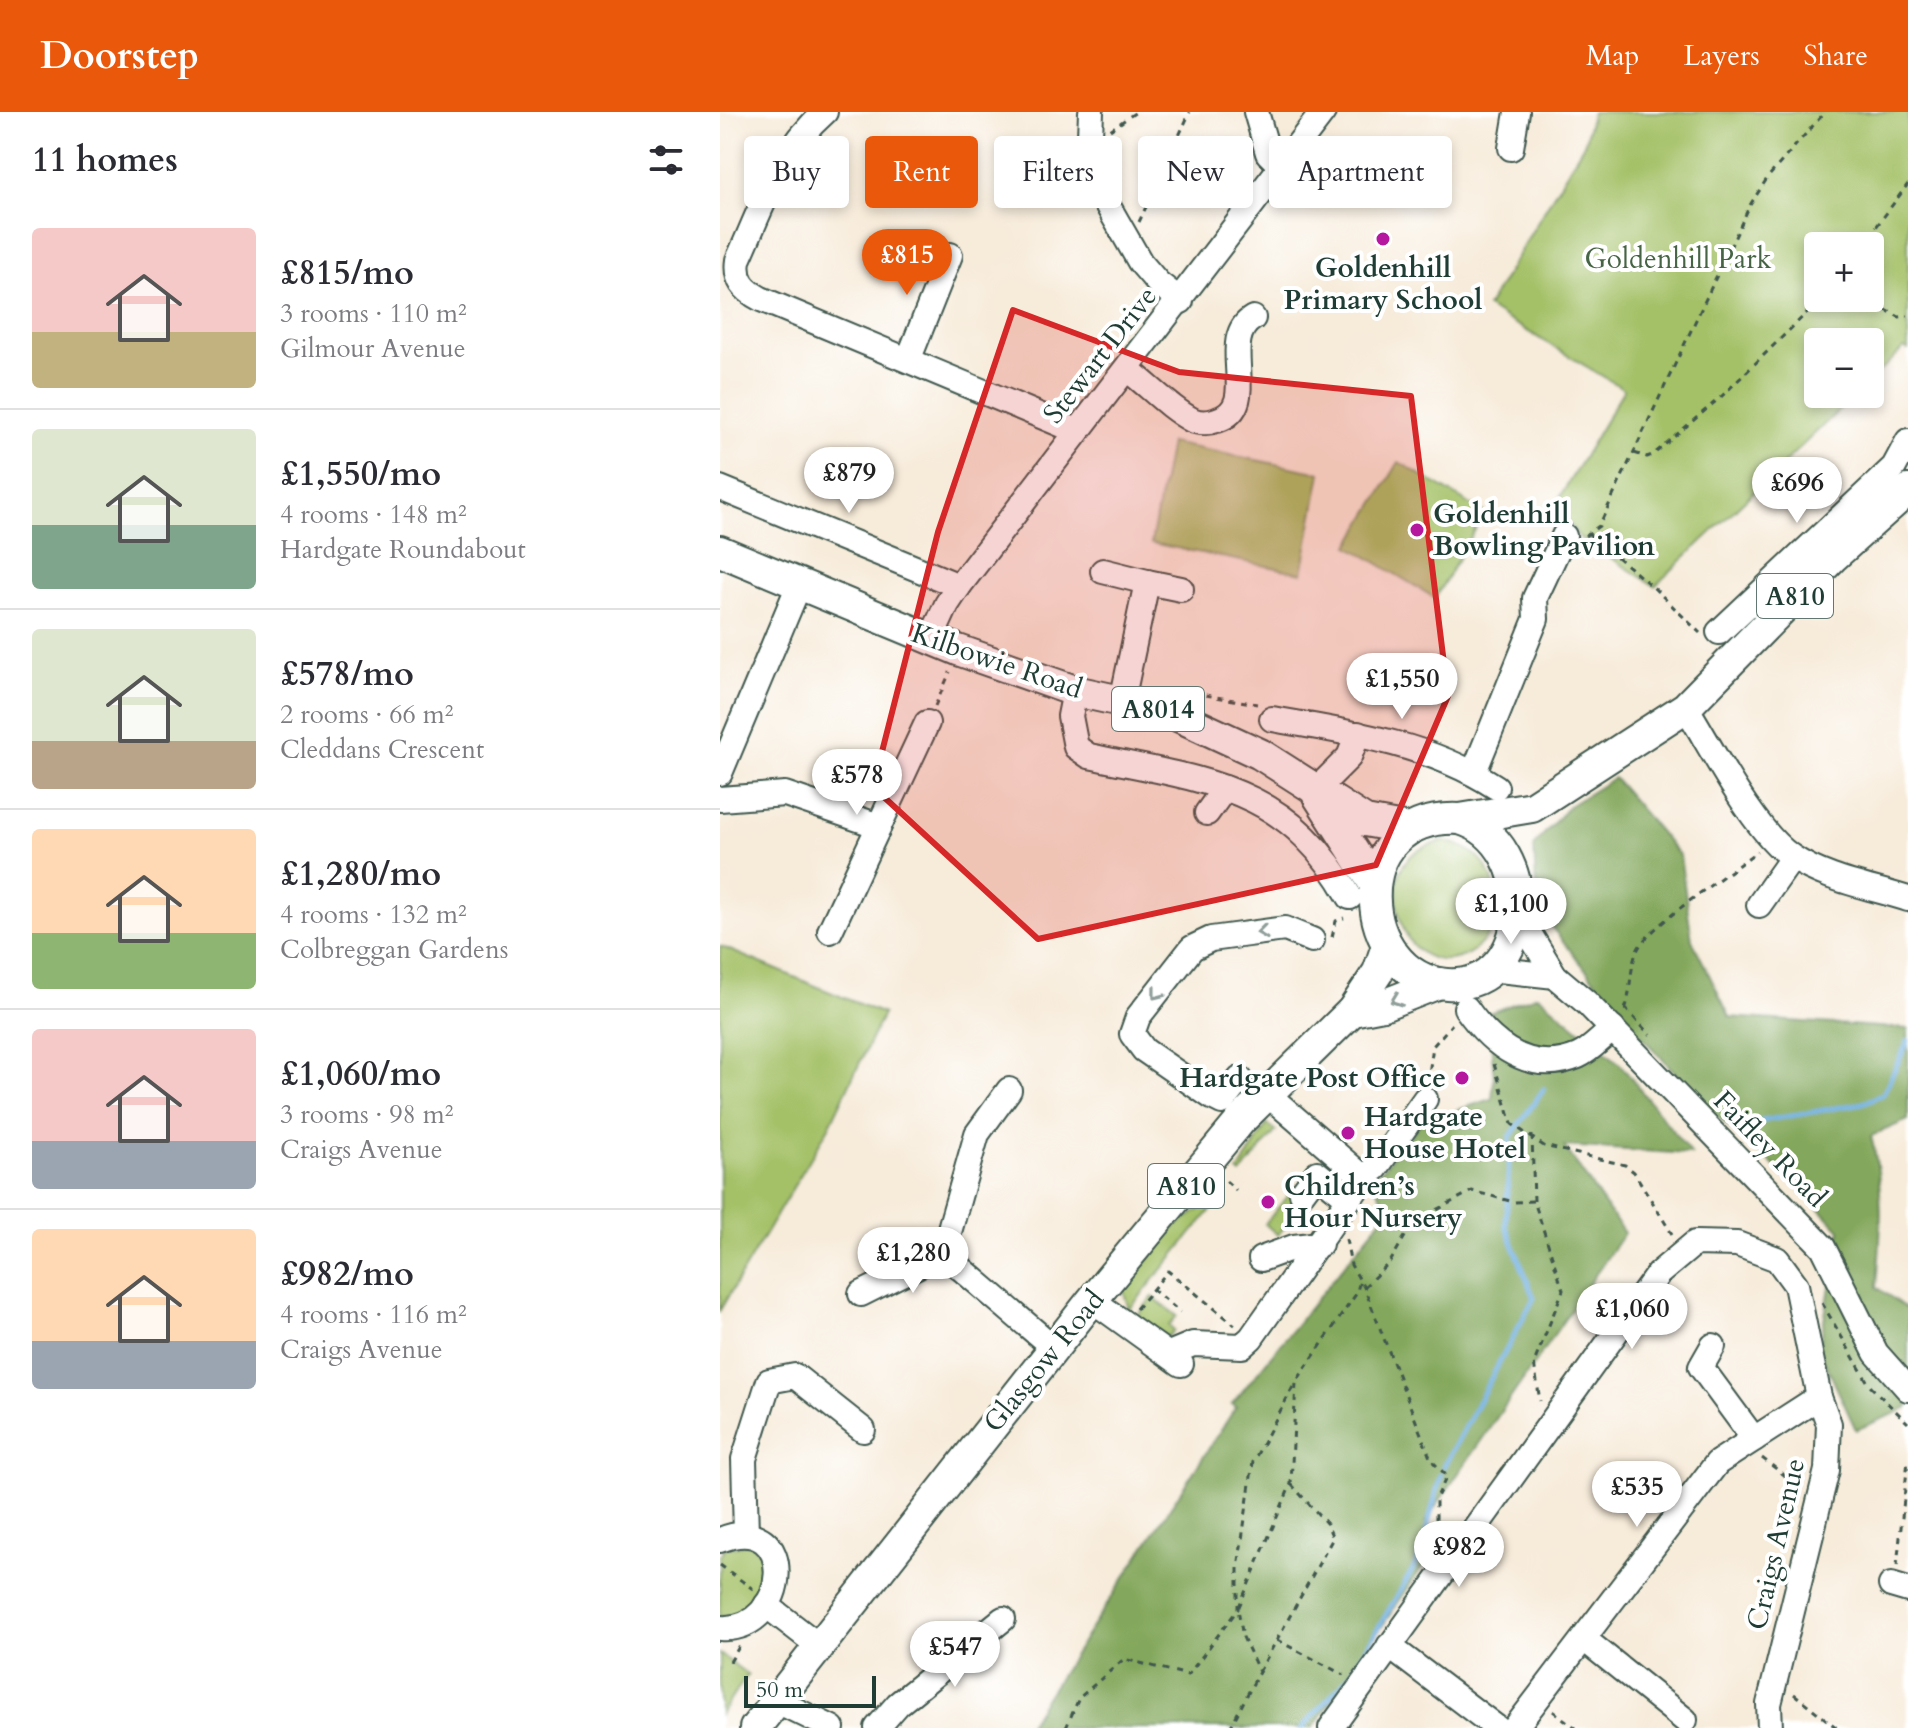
<!DOCTYPE html>
<html lang="en">
<head>
<meta charset="utf-8">
<style>
	:root { --surface:#fff; --page:#f2f2f3; --text:#2b2b33; --muted:#7c7c81; --line:#e1e1e2; --accent:#ea580c }
	body { margin:0; font-family:Cardo,serif; background:var(--page); color:var(--text); height:100vh; display:flex; flex-direction:column; font-size:30px; white-space:nowrap }
	* { box-sizing:border-box; margin:0 }
	p { font-size:26px; color:var(--muted) }
	.icon { flex:none; width:44px; height:44px; fill:none; stroke:currentColor; stroke-width:2; stroke-linecap:round; stroke-linejoin:round }
	.map { position:relative; flex:1; overflow:hidden }
	.side { display:flex; flex-direction:column; background:var(--surface); width:720px }
	.side>* { flex:none }
	.banner { position:absolute; left:24px; top:24px; width:760px; height:72px; display:flex; gap:16px }
	.controls { position:absolute; left:1084px; top:120px; display:grid; gap:16px }
	.controls a { display:grid; place-items:center; width:80px; height:80px; border-radius:8px; background:var(--surface); box-shadow:0 4px 12px #0003; font-size:40px }
	.scale { position:absolute; left:24px; bottom:20px; width:132px; box-sizing:border-box; padding-left:8px; border:4px solid #1f3d34; border-top:0; font-size:22px; line-height:28px; white-space:nowrap; color:#1f3d34; -webkit-text-stroke:6px #fff; paint-order:stroke }
	.price { position:absolute; translate:-50% -68px; padding:0 18px; border-radius:28px; background:#fff; color:#222; font-size:26px; line-height:52px; filter:drop-shadow(0 2px 4px #0008) }
	.price::after { content:''; position:absolute; left:50%; top:48px; width:24px; height:18px; margin-left:-12px; background:inherit; clip-path:polygon(0 0,100% 0,50% 100%) }
	.price.current { background:var(--accent); color:#fff }
	ul { padding:0; list-style:none }
	li { display:flex; align-items:center; gap:24px; height:200px; padding:0 32px }
	li+li { border-top:2px solid var(--line) }
	li span { display:grid; place-items:center; flex:none; width:224px; height:160px; border-radius:8px; color:#555 }
	li>.icon { margin-inline-start:auto }
	span .icon { width:96px; height:96px; fill:#fffc; stroke-width:1 }
	li b { font-size:34px }
	h2 { display:flex; justify-content:space-between; align-items:center; height:96px; padding:0 32px; font-size:34px }
	.pill { padding:0 28px; border-radius:8px; background:var(--surface); box-shadow:0 4px 12px #0003; font-size:28px; line-height:72px }
	.pill.current { background:var(--accent); color:#fff }
	header { display:flex; align-items:center; gap:48px; box-sizing:border-box; height:112px; padding:0 40px; background:var(--accent); color:#fff }
	header strong { font-size:38px }
	nav { display:flex; gap:44px; margin-inline-start:auto; font-size:28px }
	main { display:flex; flex:1; min-height:0 }
	.map>svg:first-child { display:block }
	.green { fill:#a4c168; stroke:#627f4e; stroke-width:2; fill-rule:evenodd }
	.forest { fill:#83a75c; stroke:#517248; stroke-width:2 }
	.lines { fill:none; stroke-linecap:round; stroke-linejoin:round }
	.stream { stroke:#6bade0; stroke-width:5 }
	.minor-casing { stroke:#3f574d; stroke-width:28 }
	.major-casing { stroke:#3f574d; stroke-width:34 }
	.path { stroke:#3f574d; stroke-width:3; stroke-dasharray:6 6; stroke-linecap:butt }
	.minor { stroke:#fff; stroke-width:24 }
	.major { stroke:#fff; stroke-width:30 }
	.oneway { stroke:#8f9e9a }
	.marked { fill:#d62828; fill-opacity:0.2; stroke:#d62828; stroke-width:6; stroke-linejoin:round }
	.poi-dot { fill:#b5179e; stroke:#fff; stroke-width:3 }
	.labels { text-anchor:middle; dominant-baseline:central; stroke-width:8; stroke-linejoin:round; paint-order:stroke }
	.shield { fill:#fff; stroke:#627771; stroke-width:2 }
	.shield-label { font-size:26px; font-weight:bold; fill:#1f3d34 }
	.park-label { font-size:28px; fill:#476544; stroke:#fff }
	.poi-label { font-size:28px; font-weight:bold; fill:#1f3d34; stroke:#fff; text-anchor:start }
	.street-label { font-size:28px; fill:#1f3d34; stroke:#fff }
</style>
</head>
<body>
<header>
<strong>Doorstep</strong>
<nav><a>Map</a><a>Layers</a><a>Share</a></nav>
</header>
<main>
<section class="side">
<h2>11 homes<svg class="icon" aria-label="filters" viewBox="0 0 24 24"><path d="M4 7h16M4 17h16"/><circle cx="9" cy="7" r="2"/><circle cx="15" cy="17" r="2"/></svg></h2>
<ul>
<li><span style="background:linear-gradient(#f6c9c9 65%,#c2b280 0)"><svg class="icon" aria-label="home" viewBox="0 0 24 24"><path d="M3 11l9-7 9 7M6 9v11h12V9"/></svg></span><div><b>£815/mo</b><p>3 rooms · 110 m²</p><p>Gilmour Avenue</p></div></li>
<li><span style="background:linear-gradient(#dfe7d0 60%,#7fa58c 0)"><svg class="icon" aria-label="home" viewBox="0 0 24 24"><path d="M3 11l9-7 9 7M6 9v11h12V9"/></svg></span><div><b>£1,550/mo</b><p>4 rooms · 148 m²</p><p>Hardgate Roundabout</p></div></li>
<li><span style="background:linear-gradient(#dfe7d0 70%,#b9a48a 0)"><svg class="icon" aria-label="home" viewBox="0 0 24 24"><path d="M3 11l9-7 9 7M6 9v11h12V9"/></svg></span><div><b>£578/mo</b><p>2 rooms · 66 m²</p><p>Cleddans Crescent</p></div></li>
<li><span style="background:linear-gradient(#ffd9b3 65%,#8fb573 0)"><svg class="icon" aria-label="home" viewBox="0 0 24 24"><path d="M3 11l9-7 9 7M6 9v11h12V9"/></svg></span><div><b>£1,280/mo</b><p>4 rooms · 132 m²</p><p>Colbreggan Gardens</p></div></li>
<li><span style="background:linear-gradient(#f6c9c9 70%,#9aa5b1 0)"><svg class="icon" aria-label="home" viewBox="0 0 24 24"><path d="M3 11l9-7 9 7M6 9v11h12V9"/></svg></span><div><b>£1,060/mo</b><p>3 rooms · 98 m²</p><p>Craigs Avenue</p></div></li>
<li><span style="background:linear-gradient(#ffd9b3 70%,#9aa5b1 0)"><svg class="icon" aria-label="home" viewBox="0 0 24 24"><path d="M3 11l9-7 9 7M6 9v11h12V9"/></svg></span><div><b>£982/mo</b><p>4 rooms · 116 m²</p><p>Craigs Avenue</p></div></li>
</ul>
</section>
<div class="map">
<svg width="1188" height="1616" viewBox="0 0 1188 1616">
	<rect width="100%" height="100%" fill="#fff"/>
	<filter id="ink" filterUnits="userSpaceOnUse"><feTurbulence type="fractalNoise" baseFrequency=".0125" numOctaves="2"/><feDisplacementMap in="SourceGraphic" scale="16" xChannelSelector="R" yChannelSelector="G"/><feConvolveMatrix kernelMatrix="1 2 1 2 8 2 1 2 1" color-interpolation-filters="sRGB"/></filter>
	<filter id="wash" filterUnits="userSpaceOnUse"><feTurbulence type="fractalNoise" baseFrequency=".006" numOctaves="4" result="noise"/><feDisplacementMap in="SourceGraphic" scale="32" xChannelSelector="R" yChannelSelector="G"/><feGaussianBlur stdDeviation="1.8" result="paint"/><feColorMatrix in="noise" values="0 0 0 0 0 0 0 0 0 0 0 0 0 0 0 0 0 1.4 0 .05"/><feComposite in="paint" operator="in"/></filter>
	<g filter="url(#wash)">
		<rect width="100%" height="100%" fill="#f7ebd9"/>
		<!-- green -->
		<g class="green">
			<path d="M872,0h316v238l-4,-2 -34,33v-39h-52v52h38l-201,192 -75,-48 -24,-34 68,-115 -137,-82 98,-165zM1098,134h52v52h-52z"/>
			<polygon points="450,331 601,361 582,461 431,431"/>
			<polygon points="679,350 765,401 715,486 629,434"/>
			<path d="M724,729c40,8 57,37 50,77 -6,35 -51,58 -79,29 -18,-18 -26,-66 -8,-87 10,-12 23,-15 37,-19z"/>
			<polygon points="0,834 163,902 109,1015 0,1198"/>
			<polygon points="547,1012 556,1019 521,1062 518,1060"/>
			<polygon points="569,1082 582,1093 558,1123 545,1112"/>
			<polygon points="497,1085 500,1087 409,1198 403,1177 455,1115"/>
			<polygon points="433,1185 457,1204 449,1213 454,1218 448,1225 414,1207"/>
			<polygon points="31,1431 48,1450 43,1474 20,1501 0,1505 0,1443 5,1436"/>
			<polygon points="0,1542 28,1563 0,1602"/>
		</g>
		<!-- forest -->
		<g class="forest">
			<path d="M894,666l66,78 12,84 38,77 178,12v91l-37,16c14,51 10,99 6,151l31,23v98l-52,22 -37,-81 21,-119 -38,-40 -91,-79 -82,-88 -92,-114 -3,-64 35,-39z"/>
			<polygon points="818,883 900,952 971,1042 844,1034 904,1121 705,1410 717,1433 593,1616 306,1616 516,1295 512,1292 669,1098 652,1069 702,1009 772,987 774,967 769,901"/>
		</g>
		<g class="lines">
			<!-- stream -->
			<g class="stream">
				<polyline points="1042,1009 1143,991 1163,982 1188,929"/>
				<polyline points="724,1354 814,1186 786,1114 790,1025 824,977"/>
				<polyline points="582,1616 631,1562 699,1447 721,1363"/>
			</g>
		</g>
	</g>
	<g filter="url(#ink)">
		<g class="lines">
			<!-- minor casing -->
			<g class="minor-casing">
				<g id="minor">
					<path d="M105,0c-46,40 -62,93 -87,148 -3,20 6,30 23,39l316,132"/>
					<polyline points="371,0 369,48 372,66 420,150 438,171 461,189"/>
					<polyline points="536,0 548,41 563,56"/>
					<polyline points="791,36 797,0"/>
					<polyline points="189,246 230,143"/>
					<path d="M407,257c21,16 42,39 65,51 7,3 17,3 25,0 46,-14 -1,-80 36,-102"/>
					<polyline points="0,376 239,474"/>
					<polyline points="383,459 427,470 402,589"/>
					<polyline points="427,470 461,477"/>
					<polyline points="999,520 1174,355 1188,329"/>
					<polyline points="211,527 227,492 239,474 603,0"/>
					<path d="M355,579l-5,25 6,31 13,9c116,25 197,28 261,141"/>
					<path d="M966,595c25,40 68,125 106,150 33,23 79,30 116,42"/>
					<path d="M552,607c77,13 158,25 224,68"/>
					<polyline points="754,660 816,507 815,486 844,424"/>
					<polyline points="0,661 79,473"/>
					<polyline points="595,679 629,645 638,622"/>
					<polyline points="0,687 65,682 159,714"/>
					<polyline points="487,701 505,676"/>
					<polyline points="1039,793 1072,746"/>
					<polyline points="798,803 835,864 867,891 1103,1135 1156,1241 1188,1277"/>
					<polyline points="110,819 207,611"/>
					<polyline points="769,857 835,864"/>
					<path d="M746,896c26,37 64,68 112,48 12,-5 24,-19 35,-27"/>
					<polyline points="520,967 502,990 492,985 424,938 412,922 418,905 472,836 491,827 565,817 592,828"/>
					<polyline points="289,978 257,1022 223,1141 334,1236"/>
					<polyline points="644,1066 656,1056 705,987"/>
					<polyline points="582,1081 597,1061 628,1086"/>
					<polyline points="541,1147 574,1135 600,1132"/>
					<polyline points="141,1182 223,1141"/>
					<polyline points="372,1188 461,1252"/>
					<polyline points="993,1234 981,1255 1034,1327"/>
					<polyline points="449,1242 473,1232 522,1234 531,1226 644,1066 546,981"/>
					<polyline points="26,1422 24,1347 49,1269 75,1264 143,1318"/>
					<path d="M0,1428c79,-32 72,93 0,88"/>
					<polyline points="1171,1473 1188,1478"/>
					<polyline points="46,1493 99,1534"/>
					<polyline points="864,1527 965,1608"/>
					<polyline points="669,1534 777,1616"/>
					<polyline points="55,1588 112,1616"/>
					<polyline points="157,1616 178,1592 283,1507"/>
					<polyline points="611,1616 938,1162 975,1131 1017,1132 1057,1147 1076,1173 1099,1285 1109,1312 1107,1358 1049,1592 1050,1616"/>
					<polyline points="795,1616 997,1351 1099,1285"/>
				</g>
			</g>
			<!-- major casing -->
			<g class="major-casing">
				<g id="major">
					<polyline points="0,439 238,538 355,579 447,599 540,642 645,709 689,717"/>
					<polyline points="598,684 655,773"/>
					<polyline points="740,707 812,695 966,595 1113,445 1188,378"/>
					<path d="M740,707c82,24 75,171 -13,165 -90,-6 -107,-171 13,-165z"/>
					<polyline points="632,899 663,893 719,871"/>
					<polyline points="35,1616 372,1188 522,1007 632,899 658,860 667,834"/>
				</g>
			</g>
			<!-- path -->
			<g class="path">
				<polyline points="390,18 416,0"/>
				<polyline points="419,110 470,0"/>
				<polyline points="1142,134 1188,72"/>
				<polyline points="1144,186 1179,205 1188,204"/>
				<polyline points="914,341 927,345 934,342 1002,284 1102,186"/>
				<polyline points="869,422 933,475 980,521"/>
				<polyline points="865,424 879,414 1030,93 1048,65 1105,0"/>
				<polyline points="462,579 537,592"/>
				<polyline points="215,594 230,560"/>
				<polyline points="612,825 616,809 624,806"/>
				<polyline points="905,896 930,923"/>
				<path d="M905,897c6,-12 4,-43 13,-60 12,-24 93,-77 119,-98"/>
				<polyline points="774,952 792,1012 824,1034 905,1053 914,1060 952,1122"/>
				<polyline points="708,969 713,934 732,912"/>
				<polyline points="812,1023 814,1089 843,1178 814,1251 820,1289"/>
				<polyline points="506,1069 516,1078"/>
				<polyline points="626,1127 631,1153 644,1175 711,1348 727,1364 716,1387 716,1408 729,1421"/>
				<polyline points="644,1175 670,1150 687,1121 704,1105 752,1079 794,1090 814,1089"/>
				<polyline points="432,1177 460,1200"/>
				<polyline points="1102,1191 1150,1274 1188,1311"/>
				<polyline points="416,1197 448,1159 515,1213"/>
				<polyline points="1042,1346 1080,1375"/>
				<polyline points="0,1453 33,1477"/>
				<polyline points="1177,1454 1188,1348"/>
				<polyline points="557,1528 624,1563"/>
				<polyline points="10,1550 20,1533"/>
				<polyline points="539,1560 613,1426 607,1412 571,1372"/>
				<polyline points="1074,1582 1117,1616"/>
				<polyline points="833,1599 856,1616"/>
				<polyline points="346,1616 359,1586 404,1547 468,1563 518,1497 518,1456 533,1350 574,1273"/>
				<polyline points="510,1616 539,1560 523,1525 518,1497 571,1372 576,1270 636,1182 640,1169"/>
			</g>
			<!-- minor -->
			<use href="#minor" class="minor"/>
			<!-- major -->
			<use href="#major" class="major"/>
		</g>
		<!-- one-way arrows -->
		<defs><path id="oneway-chevron" d="M-2-3.5L2.5 0L-2 3.5" fill="none" stroke-width="1.6" stroke-linecap="round" stroke-linejoin="round" transform="scale(2)"/></defs>
		<g class="oneway">
			<use href="#oneway-chevron" transform="translate(542 820) rotate(172)"/>
			<use href="#oneway-chevron" transform="translate(437 882) rotate(128)"/>
			<use href="#oneway-chevron" transform="translate(676 888) rotate(159)"/>
		</g>
	</g>
	<!-- marked area -->
	<path class="marked" d="M293,198l166,62 232,24 37,300 -72,169 -338,74 -165,-152 65,-255z"/>
	<!-- markers -->
	<g class="poi-dot">
		<circle cx="663" cy="127" r="8"/>
		<circle cx="697" cy="418" r="8"/>
		<circle cx="742" cy="966" r="8"/>
		<circle cx="628" cy="1021" r="8"/>
		<circle cx="548" cy="1090" r="8"/>
	</g>
	<g class="labels">
		<!-- shield labels -->
		<g class="shield">
			<rect x="1037" y="462" width="76" height="44" rx="6"/>
			<rect x="392" y="575" width="92" height="44" rx="6"/>
			<rect x="428" y="1052" width="76" height="44" rx="6"/>
		</g>
		<g class="shield-label">
			<text x="1075" y="484">A810</text>
			<text x="438" y="597">A8014</text>
			<text x="466" y="1074">A810</text>
		</g>
		<!-- park labels -->
		<g class="park-label">
			<text x="958" y="147">Goldenhill Park</text>
		</g>
		<!-- poi labels -->
		<g class="poi-label">
			<text x="663" y="156" text-anchor="middle">Goldenhill<tspan x="663" dy="32">Primary School</tspan></text>
			<text x="713" y="402">Goldenhill<tspan x="713" dy="32">Bowling Pavilion</tspan></text>
			<text x="726" y="966" text-anchor="end">Hardgate Post Office</text>
			<text x="644" y="1005">Hardgate<tspan x="644" dy="32">House Hotel</tspan></text>
			<text x="564" y="1074">Children’s<tspan x="564" dy="32">Hour Nursery</tspan></text>
		</g>
		<!-- street labels -->
		<g class="street-label">
			<text transform="translate(380 243) rotate(-52)">Stewart Drive</text>
			<text transform="translate(277 549) rotate(19)">Kilbowie Road</text>
			<text transform="translate(1050 1037) rotate(46)">Faifley Road</text>
			<text transform="translate(324 1249) rotate(-51)">Glasgow Road</text>
			<text transform="translate(1056 1432) rotate(-77)">Craigs Avenue</text>
		</g>
	</g>
</svg>
<div class="controls">
<a>+</a>
<a>−</a>
</div>
<div class="scale">50 m</div>
<b class="price current" style="left:187px;top:185px">£815</b>
<b class="price" style="left:129px;top:403px">£879</b>
<b class="price" style="left:1077px;top:413px">£696</b>
<b class="price" style="left:682px;top:609px">£1,550</b>
<b class="price" style="left:137px;top:705px">£578</b>
<b class="price" style="left:791px;top:834px">£1,100</b>
<b class="price" style="left:193px;top:1183px">£1,280</b>
<b class="price" style="left:912px;top:1239px">£1,060</b>
<b class="price" style="left:917px;top:1417px">£535</b>
<b class="price" style="left:739px;top:1477px">£982</b>
<b class="price" style="left:235px;top:1577px">£547</b>
<div class="banner">
<a class="pill">Buy</a>
<a class="pill current">Rent</a>
<a class="pill">Filters</a>
<a class="pill">New</a>
<a class="pill">Apartment</a>
</div>
</div>
</main>
</body>
</html>
